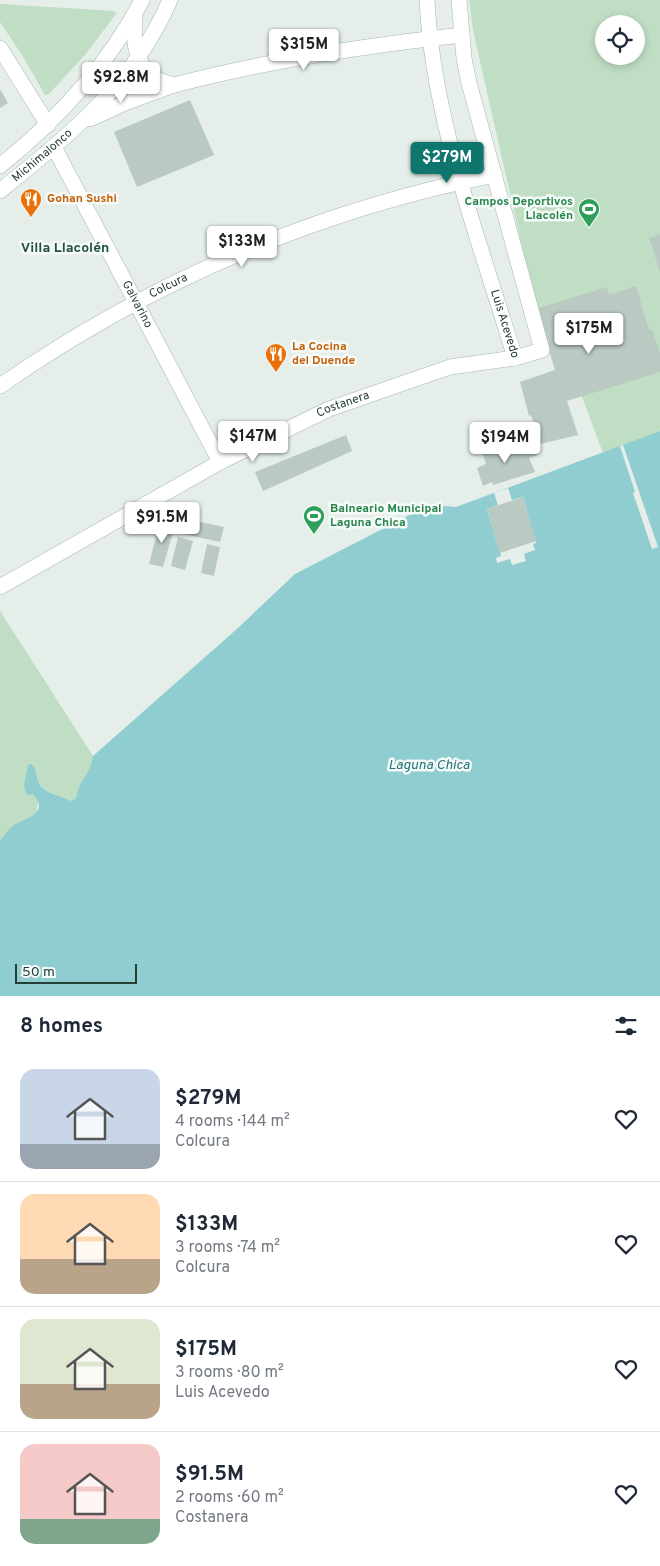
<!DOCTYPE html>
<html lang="en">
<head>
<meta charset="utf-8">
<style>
	:root { --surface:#fff; --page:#f6f6f7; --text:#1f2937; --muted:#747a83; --line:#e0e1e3; --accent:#0f766e }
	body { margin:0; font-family:Overpass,sans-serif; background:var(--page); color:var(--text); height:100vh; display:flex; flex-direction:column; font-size:19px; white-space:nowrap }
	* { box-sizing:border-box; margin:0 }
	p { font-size:16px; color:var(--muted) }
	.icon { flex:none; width:28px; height:28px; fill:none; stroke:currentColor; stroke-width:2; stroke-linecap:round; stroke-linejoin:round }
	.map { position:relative; height:996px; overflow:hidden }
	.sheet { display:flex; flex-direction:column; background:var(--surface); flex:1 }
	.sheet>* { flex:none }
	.controls { position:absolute; left:595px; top:15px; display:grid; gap:10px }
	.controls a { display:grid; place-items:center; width:50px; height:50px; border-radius:50%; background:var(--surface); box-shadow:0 2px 8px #0003; font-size:25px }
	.scale { position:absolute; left:15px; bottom:12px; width:122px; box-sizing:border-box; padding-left:5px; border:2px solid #244036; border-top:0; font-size:14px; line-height:18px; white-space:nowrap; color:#244036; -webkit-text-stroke:4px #f6faf8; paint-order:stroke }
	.price { position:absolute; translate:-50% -42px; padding:0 11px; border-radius:5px; background:#fff; color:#222; font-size:16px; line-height:32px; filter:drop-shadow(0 1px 2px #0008) }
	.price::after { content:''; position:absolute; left:50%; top:30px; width:15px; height:11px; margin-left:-8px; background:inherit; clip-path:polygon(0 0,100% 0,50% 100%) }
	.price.selected { background:var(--accent); color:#fff }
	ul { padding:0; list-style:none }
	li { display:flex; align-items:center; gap:15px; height:125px; padding:0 20px }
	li+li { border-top:1px solid var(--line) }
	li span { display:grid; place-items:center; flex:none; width:140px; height:100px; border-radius:15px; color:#555 }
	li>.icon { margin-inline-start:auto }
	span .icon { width:60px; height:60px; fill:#fffc; stroke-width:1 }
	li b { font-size:21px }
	h2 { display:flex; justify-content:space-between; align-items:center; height:60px; padding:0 20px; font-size:21px }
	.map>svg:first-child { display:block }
	.green { fill:#bfdec4; fill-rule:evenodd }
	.water { fill:#8fcdd1 }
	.pier { fill:#e5eee9 }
	.building { fill:#bac9c2 }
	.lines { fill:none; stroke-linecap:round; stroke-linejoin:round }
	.minor-casing { stroke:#a7b6b0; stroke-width:16 }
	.tertiary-casing { stroke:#a7b6b0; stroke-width:16 }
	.secondary-casing { stroke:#a4b9b0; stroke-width:16 }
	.minor { stroke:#fff; stroke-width:15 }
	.tertiary { stroke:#fff; stroke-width:15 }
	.secondary { stroke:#fff; stroke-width:15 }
	.labels { text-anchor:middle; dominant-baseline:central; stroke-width:5; stroke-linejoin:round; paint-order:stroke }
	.street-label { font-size:12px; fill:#244036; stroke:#f6faf8 }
	.food-label { font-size:12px; font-weight:bold; fill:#c56008; stroke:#f6faf8; text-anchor:start }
	.leisure-label { font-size:12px; font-weight:bold; fill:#27864d; stroke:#f6faf8; text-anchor:end }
	.neighbourhood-label { font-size:14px; font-weight:bold; fill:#205241; stroke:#f6faf8 }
	.water-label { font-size:14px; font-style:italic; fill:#1f747b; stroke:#f6faf8 }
</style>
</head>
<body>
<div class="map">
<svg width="660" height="996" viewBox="0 0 660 996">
	<rect width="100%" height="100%" fill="#e5eee9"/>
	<!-- green -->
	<g class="green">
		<path d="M469,0h191v431l-57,22 -33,-88 -34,-56 -63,-279zM604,24h32v32h-32z"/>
		<polygon points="0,4 114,11 116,14 84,56 48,95 45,95 24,58 0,22"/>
		<path d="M0,611l93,145c-3,20 -13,21 -17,42l-5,3c-10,-6 -26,-7 -32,-18 -3,-7 -2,-13 -7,-19l-5,5c0,12 3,22 11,31l-1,13 -12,9 -11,3 -14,15z"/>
	</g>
	<!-- water -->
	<path class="water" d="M660,431v565h-660v-156c5,-5 9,-12 14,-15 13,-8 36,-11 19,-31l-6,1 -3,-10 4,-20 4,-1c5,6 4,12 7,19 5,11 22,12 32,18l5,-3c4,-21 14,-22 17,-42l145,-128 57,-54 134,-69 27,2z"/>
	<!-- pier -->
	<g class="pier">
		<polygon points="623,445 658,547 652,549 633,493 635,492 620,446"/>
		<polygon points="508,488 512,500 523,497 536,543 533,544 535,550 524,554 526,561 512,565 510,559 497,563 496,558 501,556 487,509 498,505 494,493"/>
	</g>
	<!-- building -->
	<g class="building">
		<polygon points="0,89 8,103 0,108"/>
		<polygon points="190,100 214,155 137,187 114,132"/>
		<polygon points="660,234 660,272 649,238"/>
		<polygon points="636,286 649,330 652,329 660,353 660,372 567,401 578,435 540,444 531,415 529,416 520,382 555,370 536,309 607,287 609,295"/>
		<polygon points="346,435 352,451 263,491 255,472"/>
		<polygon points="504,441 510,454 533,445 537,455 529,458 535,472 493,485 492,482 483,486 477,468 486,464 481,449"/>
		<polygon points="523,497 536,541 500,553 487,509"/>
		<polygon points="182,518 224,527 220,542 179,533"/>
		<polygon points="160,521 175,525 163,567 149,564"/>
		<polygon points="178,537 193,541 185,570 171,566"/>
		<polygon points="207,544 220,547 214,576 201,573"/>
	</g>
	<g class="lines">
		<!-- minor casing -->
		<g class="minor-casing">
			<g id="minor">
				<polyline points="0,48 48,125"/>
				<path id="s1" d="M54,147l166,315"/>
				<path id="s2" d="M0,386c149,-104 317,-176 495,-211"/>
			</g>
		</g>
		<!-- tertiary casing -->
		<g class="tertiary-casing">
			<g id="tertiary">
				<path id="s3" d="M427,0c6,122 53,242 88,358"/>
				<path d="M174,85c96,-25 190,-39 288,-50"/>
				<path id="s4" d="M0,587l220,-125 109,-53 121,-42 65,-9 27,-8 -73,-267 -5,-25 -5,-58"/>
			</g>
		</g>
		<!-- secondary casing -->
		<g class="secondary-casing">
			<g id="secondary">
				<path d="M135,17c-3,33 3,61 39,68"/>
				<polyline points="90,119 125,103 174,85"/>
				<path d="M0,166c58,-47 108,-100 142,-166"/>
				<path id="s5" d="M0,191c69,-56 134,-107 170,-191"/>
			</g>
		</g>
		<!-- minor -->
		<use href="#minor" class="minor"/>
		<!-- tertiary -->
		<use href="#tertiary" class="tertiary"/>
		<!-- secondary -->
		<use href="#secondary" class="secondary"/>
	</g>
	<!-- icons -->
	<defs>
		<g id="restaurant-pin" transform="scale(1.125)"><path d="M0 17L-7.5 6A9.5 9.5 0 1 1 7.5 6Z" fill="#e8710a" stroke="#f6faf8"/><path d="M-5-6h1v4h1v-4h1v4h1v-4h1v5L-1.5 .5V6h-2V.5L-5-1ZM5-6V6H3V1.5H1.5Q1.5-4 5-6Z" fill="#fff"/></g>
		<g id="stadium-pin" transform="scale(1.125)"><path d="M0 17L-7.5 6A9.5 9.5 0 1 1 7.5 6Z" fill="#2e9e5b" stroke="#f6faf8"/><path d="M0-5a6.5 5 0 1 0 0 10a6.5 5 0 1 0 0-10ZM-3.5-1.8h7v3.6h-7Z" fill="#fff"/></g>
	</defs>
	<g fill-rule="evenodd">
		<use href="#restaurant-pin" x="31" y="199"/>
		<use href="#stadium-pin" x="589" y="209"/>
		<use href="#restaurant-pin" x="276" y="354"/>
		<use href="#stadium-pin" x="314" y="516"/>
	</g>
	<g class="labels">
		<!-- street labels -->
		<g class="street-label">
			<text stroke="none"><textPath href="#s5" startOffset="55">Michimalonco</textPath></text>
			<text stroke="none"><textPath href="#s2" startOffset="196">Colcura</textPath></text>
			<text stroke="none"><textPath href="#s1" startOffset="178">Galvarino</textPath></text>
			<text stroke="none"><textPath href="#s3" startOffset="334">Luis Acevedo</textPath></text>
			<text stroke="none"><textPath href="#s4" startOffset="389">Costanera</textPath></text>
		</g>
		<!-- food labels -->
		<g class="food-label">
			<text x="47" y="199">Gohan Sushi</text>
			<text x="292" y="347">La Cocina<tspan x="292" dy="14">del Duende</tspan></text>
		</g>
		<!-- leisure labels -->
		<g class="leisure-label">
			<text x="573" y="202">Campos Deportivos<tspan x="573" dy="14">Llacolén</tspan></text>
			<text x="330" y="509" text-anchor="start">Balneario Municipal<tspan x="330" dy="14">Laguna Chica</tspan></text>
		</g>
		<!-- neighbourhood labels -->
		<g class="neighbourhood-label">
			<text x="65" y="248">Villa Llacolén</text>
		</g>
		<!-- water labels -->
		<g class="water-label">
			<text x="429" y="765">Laguna Chica</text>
		</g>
	</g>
</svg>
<div class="controls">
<a><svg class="icon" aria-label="locate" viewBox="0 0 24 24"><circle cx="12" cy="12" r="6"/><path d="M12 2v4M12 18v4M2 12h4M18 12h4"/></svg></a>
</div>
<div class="scale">50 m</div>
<b class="price" style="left:304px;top:71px">$315M</b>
<b class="price" style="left:121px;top:104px">$92.8M</b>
<b class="price selected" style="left:447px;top:184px">$279M</b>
<b class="price" style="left:242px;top:268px">$133M</b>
<b class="price" style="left:589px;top:355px">$175M</b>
<b class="price" style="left:253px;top:463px">$147M</b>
<b class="price" style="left:505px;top:464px">$194M</b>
<b class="price" style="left:162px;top:544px">$91.5M</b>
</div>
<section class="sheet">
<h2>8 homes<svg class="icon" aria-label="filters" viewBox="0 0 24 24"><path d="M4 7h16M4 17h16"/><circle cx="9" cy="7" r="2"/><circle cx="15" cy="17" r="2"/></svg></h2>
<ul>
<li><span style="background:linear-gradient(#c9d6e8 75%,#9aa5b1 0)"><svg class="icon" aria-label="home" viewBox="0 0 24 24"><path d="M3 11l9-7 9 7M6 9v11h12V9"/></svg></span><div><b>$279M</b><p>4 rooms · 144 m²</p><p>Colcura</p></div><svg class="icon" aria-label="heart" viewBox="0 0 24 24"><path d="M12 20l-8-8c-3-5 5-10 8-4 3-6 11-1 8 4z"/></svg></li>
<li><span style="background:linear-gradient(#ffd9b3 65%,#b9a48a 0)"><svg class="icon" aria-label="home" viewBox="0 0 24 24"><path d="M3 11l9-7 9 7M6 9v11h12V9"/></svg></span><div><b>$133M</b><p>3 rooms · 74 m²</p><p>Colcura</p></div><svg class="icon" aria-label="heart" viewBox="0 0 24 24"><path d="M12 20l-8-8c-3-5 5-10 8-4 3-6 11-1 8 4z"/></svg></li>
<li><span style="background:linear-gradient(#dfe7d0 65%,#b9a48a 0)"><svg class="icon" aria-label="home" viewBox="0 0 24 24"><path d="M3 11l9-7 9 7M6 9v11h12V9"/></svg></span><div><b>$175M</b><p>3 rooms · 80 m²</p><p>Luis Acevedo</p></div><svg class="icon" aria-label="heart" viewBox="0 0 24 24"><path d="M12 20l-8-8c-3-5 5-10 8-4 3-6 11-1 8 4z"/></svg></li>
<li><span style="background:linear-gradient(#f6c9c9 75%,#7fa58c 0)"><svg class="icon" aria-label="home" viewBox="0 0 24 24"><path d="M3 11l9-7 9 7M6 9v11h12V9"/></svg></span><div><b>$91.5M</b><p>2 rooms · 60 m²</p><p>Costanera</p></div><svg class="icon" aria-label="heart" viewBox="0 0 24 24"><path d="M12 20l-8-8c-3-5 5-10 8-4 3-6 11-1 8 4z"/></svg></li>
</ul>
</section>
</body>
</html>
